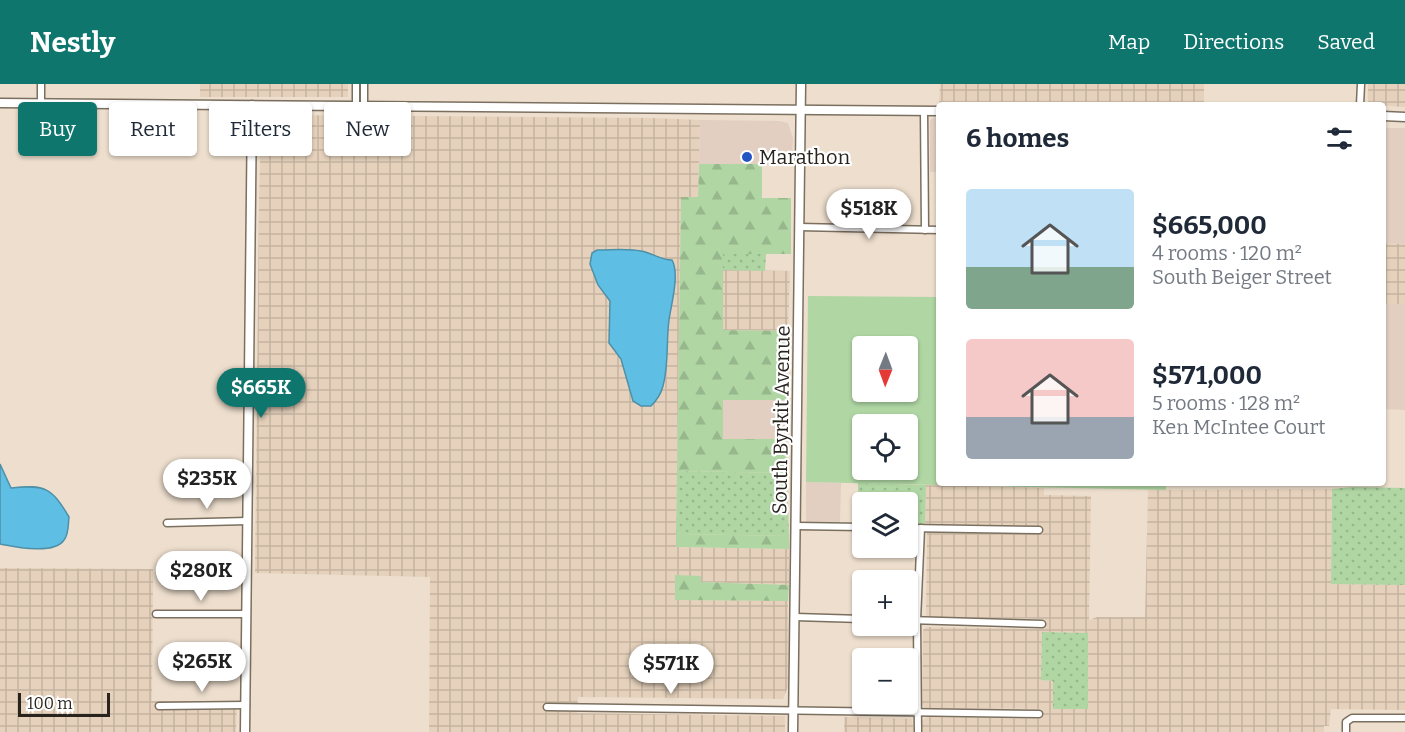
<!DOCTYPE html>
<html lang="en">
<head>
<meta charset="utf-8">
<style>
	:root { --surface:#fff; --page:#f6f6f7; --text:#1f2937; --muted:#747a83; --accent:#0f766e }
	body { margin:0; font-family:Bitter,serif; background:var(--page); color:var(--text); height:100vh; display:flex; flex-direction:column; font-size:22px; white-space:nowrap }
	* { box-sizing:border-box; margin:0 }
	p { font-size:20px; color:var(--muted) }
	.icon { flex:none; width:33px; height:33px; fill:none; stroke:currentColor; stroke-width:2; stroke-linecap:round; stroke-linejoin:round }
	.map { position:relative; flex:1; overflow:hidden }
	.drawer { position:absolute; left:936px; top:18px; width:450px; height:384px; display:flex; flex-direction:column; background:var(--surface); border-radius:6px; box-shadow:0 2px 4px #0004 }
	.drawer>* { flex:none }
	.guide { position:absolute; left:18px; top:18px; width:570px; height:54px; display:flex; gap:12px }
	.needle { width:39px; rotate:181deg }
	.buttons { position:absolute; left:852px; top:252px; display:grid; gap:12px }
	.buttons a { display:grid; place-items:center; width:66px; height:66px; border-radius:6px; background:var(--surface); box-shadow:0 2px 4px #0004; font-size:30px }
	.scale { position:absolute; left:18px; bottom:15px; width:92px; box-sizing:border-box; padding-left:6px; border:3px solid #29231d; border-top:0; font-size:16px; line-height:21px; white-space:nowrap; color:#29231d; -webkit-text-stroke:4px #fff; paint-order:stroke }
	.price { position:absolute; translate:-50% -51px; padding:0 14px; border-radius:21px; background:#fff; color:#222; font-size:20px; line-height:39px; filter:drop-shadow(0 2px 3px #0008) }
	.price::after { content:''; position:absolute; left:50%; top:36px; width:18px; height:14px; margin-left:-9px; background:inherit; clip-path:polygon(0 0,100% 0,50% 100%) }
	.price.active { background:var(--accent); color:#fff }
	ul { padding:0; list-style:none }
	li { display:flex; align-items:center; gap:18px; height:150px; padding:0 30px }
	li span { display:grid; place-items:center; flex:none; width:168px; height:120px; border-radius:6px; color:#555 }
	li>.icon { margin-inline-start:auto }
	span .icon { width:72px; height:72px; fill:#fffc; stroke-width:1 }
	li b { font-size:26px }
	h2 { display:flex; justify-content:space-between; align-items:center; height:72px; padding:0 30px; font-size:26px }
	.chip { padding:0 21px; border-radius:6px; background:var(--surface); box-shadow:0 2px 4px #0004; font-size:21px; line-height:54px }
	.chip.active { background:var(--accent); color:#fff }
	header { display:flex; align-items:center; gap:36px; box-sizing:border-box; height:84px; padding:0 30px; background:var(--accent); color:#fff }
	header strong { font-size:28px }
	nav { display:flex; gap:33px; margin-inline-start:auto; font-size:21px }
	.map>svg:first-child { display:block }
	.commercial { fill:#e2cfc1 }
	.industrial { fill:url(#industrial-grid); fill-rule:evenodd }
	.grass { fill:url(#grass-dots) }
	.forest { fill:url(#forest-firs) }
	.pitch { fill:#afd6a3; fill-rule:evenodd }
	.water { fill:#5ebee4; stroke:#4e90a8; stroke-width:1.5 }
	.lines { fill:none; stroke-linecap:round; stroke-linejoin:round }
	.street-casing { stroke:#7b6f5f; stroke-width:9 }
	.secondary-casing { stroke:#7b6f5f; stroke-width:11 }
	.street { stroke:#fff; stroke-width:6 }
	.secondary { stroke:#fff; stroke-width:8 }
	.poi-dot { fill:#2255c3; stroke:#fff; stroke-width:2 }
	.labels { text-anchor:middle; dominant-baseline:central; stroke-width:4.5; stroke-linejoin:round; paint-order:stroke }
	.poi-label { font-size:20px; fill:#29231d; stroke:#fff; text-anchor:start }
	.street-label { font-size:20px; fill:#29231d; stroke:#fff }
</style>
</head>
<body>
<header>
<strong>Nestly</strong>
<nav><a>Map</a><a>Directions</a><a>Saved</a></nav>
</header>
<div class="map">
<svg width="1405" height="648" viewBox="0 0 1405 648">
	<defs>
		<pattern id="industrial-grid" width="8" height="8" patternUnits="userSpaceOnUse" patternTransform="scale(1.5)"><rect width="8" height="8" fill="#e6d2bc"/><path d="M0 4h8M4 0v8" fill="none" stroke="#c5b4a1"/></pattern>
		<pattern id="grass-dots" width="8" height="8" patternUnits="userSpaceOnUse" patternTransform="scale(1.5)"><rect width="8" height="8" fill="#afd6a3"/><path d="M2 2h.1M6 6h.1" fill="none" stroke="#97b78c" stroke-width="1.8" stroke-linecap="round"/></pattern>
		<pattern id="forest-firs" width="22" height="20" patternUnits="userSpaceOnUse" patternTransform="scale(1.5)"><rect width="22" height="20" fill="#afd6a3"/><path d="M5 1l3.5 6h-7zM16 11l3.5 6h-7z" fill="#97b78c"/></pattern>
	</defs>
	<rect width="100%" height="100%" fill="#eddecd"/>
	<!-- commercial -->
	<g class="commercial">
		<polygon points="933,34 939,34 939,88 930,88 930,36"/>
		<polygon points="700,36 779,37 788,39 793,54 792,81 699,80"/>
		<polygon points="1385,44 1405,44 1405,160 1383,159"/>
		<polygon points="1383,220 1405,220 1405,326 1383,325"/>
		<polygon points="723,316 788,316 787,355 723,355"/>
		<polygon points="806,398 841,399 840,438 806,438"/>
	</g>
	<!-- industrial -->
	<g class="industrial">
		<rect x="200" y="0" width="148" height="13"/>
		<polygon points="940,0 1204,0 1204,21 939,20"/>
		<polygon points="1368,0 1405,0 1405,23 1371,21 1368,18"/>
		<polygon points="280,31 652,34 700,36 698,113 681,114 676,463 789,465 789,501 701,498 701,492 675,492 675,516 788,517 788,603 783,615 578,613 577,629 785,632 785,648 429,648 430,493 255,489 259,117 261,41 265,32"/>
		<polygon points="1383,159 1405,160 1405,220 1383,220"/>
		<polygon points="723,186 790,187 788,247 723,246"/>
		<path d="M926,401l118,3v7l47,1 -2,124 8,-3h48l3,-127 184,-1 -1,95 74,1v125l-74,-1 -2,17h-5v6h-402v-11l5,-4 115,2v-10l-117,-1 -3,-4 1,-74 3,-3 116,2v-10l-116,-2 1,-86 116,3v-8l-118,-2zM1042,548l46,1v76h-35v-28l-12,-1z"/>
		<polygon points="0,484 153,485 152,617 237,617 236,648 0,648"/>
		<polygon points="844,633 912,635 914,648 844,648"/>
	</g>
	<!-- grass -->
	<g class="grass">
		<polygon points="723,169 766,170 765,187 723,186"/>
		<polygon points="677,387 787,389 789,452 676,450"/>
		<polygon points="858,399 926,401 925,440 908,439 908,418 862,418 862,438 858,438"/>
		<polygon points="1353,403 1405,404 1405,501 1331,500 1332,405"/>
		<polygon points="1042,548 1088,549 1088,625 1053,625 1053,597 1041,596"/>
	</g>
	<!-- forest -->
	<g class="forest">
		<polygon points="699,80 762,80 762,114 791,114 791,170 723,170 723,246 788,247 788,316 723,316 723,355 787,355 787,389 677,387 681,113 698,113"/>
		<polygon points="676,450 789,452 789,465 676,463"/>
		<polygon points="675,491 701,492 701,498 789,501 788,517 675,516"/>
	</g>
	<!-- pitch -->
	<path class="pitch" d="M808,212l131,1v186h227v7l-360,-8zM862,262h46v46h-46zM862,340h46v46h-46z"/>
	<!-- water -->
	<g class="water">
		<path d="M597,166c14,0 30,-2 44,1 11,2 20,9 31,9 8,14 -1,45 -3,60 -3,22 0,44 -6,66 -2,8 -6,14 -12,20h-10l-8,-5 -12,-42 -12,-16 1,-42 -12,-16 -8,-21 2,-11z"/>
		<path d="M0,380l11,24c34,-4 41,0 58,29 -1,7 0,17 -5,23 -10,15 -48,7 -64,4z"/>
	</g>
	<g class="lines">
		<!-- street casing -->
		<g class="street-casing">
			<g id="street">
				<polyline points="41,20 41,0"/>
				<polyline points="1360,21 1361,0"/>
				<polyline points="356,22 356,0"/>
				<polyline points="364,22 364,0"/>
				<polyline points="924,27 925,146"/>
				<polyline points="799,143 939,146"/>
				<polyline points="167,439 247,437"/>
				<polyline points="796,442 862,443"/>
				<polyline points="908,444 1039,446"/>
				<polyline points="156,530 245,530"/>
				<polyline points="795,533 862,535"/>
				<polyline points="908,536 1042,540"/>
				<polyline points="159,622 246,621"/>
				<polyline points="547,623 1039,630"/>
				<polyline points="918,648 917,536 921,444"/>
				<polyline points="1346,648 1346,638 1352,634 1405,634"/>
			</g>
		</g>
		<!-- secondary casing -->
		<g class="secondary-casing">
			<g id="secondary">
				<polyline points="0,19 939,27"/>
				<polyline points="1383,32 1405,33"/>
				<polyline points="245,648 252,21"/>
				<polyline points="793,648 801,0"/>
			</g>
		</g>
		<!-- street -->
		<use href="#street" class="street"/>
		<!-- secondary -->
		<use href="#secondary" class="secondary"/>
	</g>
	<!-- markers -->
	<circle class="poi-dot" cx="747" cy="73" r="6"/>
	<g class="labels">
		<!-- poi labels -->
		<g class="poi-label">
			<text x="759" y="73">Marathon</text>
		</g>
		<!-- street labels -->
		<g class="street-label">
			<text transform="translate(781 336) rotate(-89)">South Byrkit Avenue</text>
		</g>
	</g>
</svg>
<div class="buttons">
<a><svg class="needle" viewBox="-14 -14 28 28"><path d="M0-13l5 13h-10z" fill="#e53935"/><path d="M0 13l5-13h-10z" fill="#747a83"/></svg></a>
<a><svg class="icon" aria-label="locate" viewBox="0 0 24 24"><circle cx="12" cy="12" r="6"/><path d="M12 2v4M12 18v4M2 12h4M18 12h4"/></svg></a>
<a><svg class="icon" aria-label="layers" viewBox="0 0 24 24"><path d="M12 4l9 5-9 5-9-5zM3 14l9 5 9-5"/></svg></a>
<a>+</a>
<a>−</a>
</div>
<div class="scale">100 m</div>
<b class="price" style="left:869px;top:156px">$518K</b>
<b class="price active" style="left:261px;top:335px">$665K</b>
<b class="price" style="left:207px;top:426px">$235K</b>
<b class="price" style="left:201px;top:518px">$280K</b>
<b class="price" style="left:202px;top:609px">$265K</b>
<b class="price" style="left:671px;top:611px">$571K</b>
<div class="guide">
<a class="chip active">Buy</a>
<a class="chip">Rent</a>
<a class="chip">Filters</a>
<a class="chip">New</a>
</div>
<section class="drawer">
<h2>6 homes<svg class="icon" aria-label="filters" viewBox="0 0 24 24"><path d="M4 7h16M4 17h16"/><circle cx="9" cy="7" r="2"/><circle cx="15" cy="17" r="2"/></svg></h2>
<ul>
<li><span style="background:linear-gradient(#bfe0f5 65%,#7fa58c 0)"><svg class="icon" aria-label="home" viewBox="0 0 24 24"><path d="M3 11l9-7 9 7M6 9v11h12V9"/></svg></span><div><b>$665,000</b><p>4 rooms · 120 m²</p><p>South Beiger Street</p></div></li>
<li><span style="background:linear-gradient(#f6c9c9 65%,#9aa5b1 0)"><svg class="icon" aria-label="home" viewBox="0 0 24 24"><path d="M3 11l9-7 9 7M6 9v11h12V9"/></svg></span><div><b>$571,000</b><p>5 rooms · 128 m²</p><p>Ken McIntee Court</p></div></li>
</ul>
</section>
</div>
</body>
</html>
